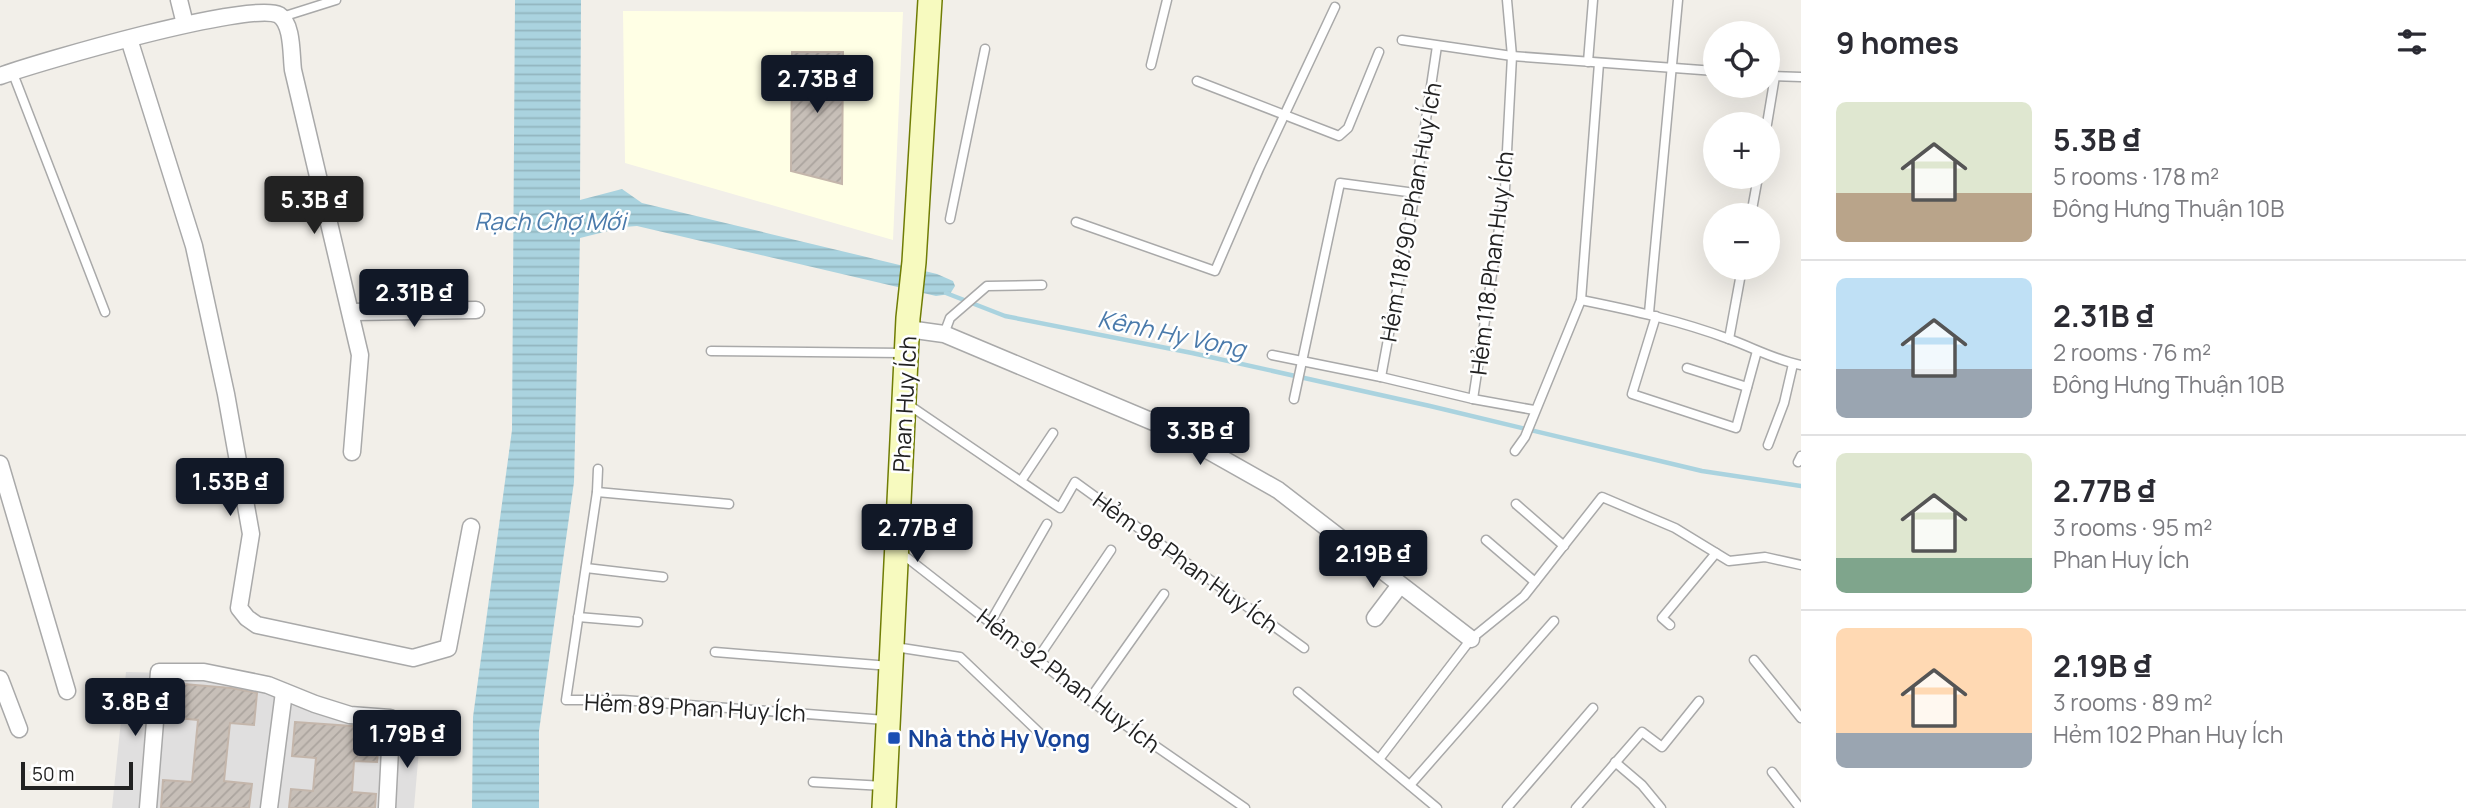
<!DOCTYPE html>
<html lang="en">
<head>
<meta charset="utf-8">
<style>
	:root { --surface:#fff; --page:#f2f2f3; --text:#2b2b33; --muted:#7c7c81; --line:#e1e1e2; --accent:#111827 }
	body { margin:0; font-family:Manrope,sans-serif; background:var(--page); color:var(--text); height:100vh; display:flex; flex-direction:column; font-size:26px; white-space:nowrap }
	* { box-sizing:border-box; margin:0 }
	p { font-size:23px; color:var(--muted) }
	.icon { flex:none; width:38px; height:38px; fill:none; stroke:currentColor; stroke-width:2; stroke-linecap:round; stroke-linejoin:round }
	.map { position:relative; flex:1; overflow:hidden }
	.side { display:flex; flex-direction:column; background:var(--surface); width:665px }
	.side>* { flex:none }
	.fabs { position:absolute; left:1703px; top:21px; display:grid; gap:14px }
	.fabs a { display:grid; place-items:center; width:77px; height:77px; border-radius:50%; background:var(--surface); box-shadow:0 7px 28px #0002; font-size:35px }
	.scale { position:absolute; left:21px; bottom:18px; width:112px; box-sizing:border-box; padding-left:7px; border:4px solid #222; border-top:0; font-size:19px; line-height:24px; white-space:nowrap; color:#222; -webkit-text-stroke:5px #fff; paint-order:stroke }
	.price { position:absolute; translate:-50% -60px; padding:0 16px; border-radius:7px; background:var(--accent); color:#fff; font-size:23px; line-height:46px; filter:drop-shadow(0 2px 4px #0008) }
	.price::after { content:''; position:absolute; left:50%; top:42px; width:21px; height:16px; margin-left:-10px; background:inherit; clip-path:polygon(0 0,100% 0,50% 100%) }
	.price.current { background:#222; color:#fff }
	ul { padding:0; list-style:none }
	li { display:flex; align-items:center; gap:21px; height:175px; padding:0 35px }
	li+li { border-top:2px solid var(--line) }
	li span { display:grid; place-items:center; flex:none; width:196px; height:140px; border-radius:10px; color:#555 }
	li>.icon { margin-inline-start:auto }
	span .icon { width:84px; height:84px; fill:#fffc; stroke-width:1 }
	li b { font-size:30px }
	h2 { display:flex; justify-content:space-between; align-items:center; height:84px; padding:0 35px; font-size:30px }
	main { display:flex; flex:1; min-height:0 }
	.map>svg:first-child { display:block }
	.residential { fill:#e0dfdf }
	.education { fill:#ffffe5 }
	.water { fill:url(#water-rules) }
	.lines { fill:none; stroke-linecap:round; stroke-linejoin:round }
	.stream { stroke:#aad3df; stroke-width:4.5 }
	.building { fill:url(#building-hatch); stroke:#c4b6ab; stroke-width:2 }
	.lane-casing { stroke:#a9a9a9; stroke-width:11 }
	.street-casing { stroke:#a9a9a9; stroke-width:19 }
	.secondary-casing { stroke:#707d05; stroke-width:26 }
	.lane { stroke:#fff; stroke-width:8 }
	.street { stroke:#fff; stroke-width:16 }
	.secondary { stroke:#f7fabf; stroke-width:23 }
	.transit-dot { fill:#1a4fb4; stroke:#fff; stroke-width:2.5 }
	.labels { text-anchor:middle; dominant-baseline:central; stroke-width:5; stroke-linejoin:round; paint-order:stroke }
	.street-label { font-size:23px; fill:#222; stroke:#fff }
	.transit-label { font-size:23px; font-weight:bold; fill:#164399; stroke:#fff; text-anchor:start }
	.water-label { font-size:24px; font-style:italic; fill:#4a7aab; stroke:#fff }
</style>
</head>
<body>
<main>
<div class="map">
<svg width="1801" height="808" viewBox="0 0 1801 808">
	<defs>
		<pattern id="water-rules" width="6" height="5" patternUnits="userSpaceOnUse" patternTransform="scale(1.75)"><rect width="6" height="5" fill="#aad3df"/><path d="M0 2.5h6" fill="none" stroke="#92b5bf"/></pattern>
		<pattern id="building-hatch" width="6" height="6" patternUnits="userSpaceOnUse" patternTransform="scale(1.75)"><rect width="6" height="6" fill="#c7bfb8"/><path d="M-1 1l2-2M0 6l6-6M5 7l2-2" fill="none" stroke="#aba49e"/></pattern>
	</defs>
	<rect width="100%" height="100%" fill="#f2efe9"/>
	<!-- residential -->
	<polygon class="residential" points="126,672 204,674 350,717 421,726 414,808 112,808"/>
	<!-- education -->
	<polygon class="education" points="623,11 903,12 893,240 625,163"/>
	<!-- water -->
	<polygon class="water" points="515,0 581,0 580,200 622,189 642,203 937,274 953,281 955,286 950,294 936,296 637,226 624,227 580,238 574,482 539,731 539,808 472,808 473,717 512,430"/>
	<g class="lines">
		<!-- stream -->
		<polyline class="stream" points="946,293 1005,316 1192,353 1430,406 1702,471 1801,486"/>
	</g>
	<!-- building -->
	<g class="building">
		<polygon points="792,52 843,52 842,184 791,171"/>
		<polygon points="171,683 231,688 257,693 254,725 230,723 224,781 252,784 249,808 161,808 163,780 192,782 198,720 168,717"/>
		<polygon points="295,722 380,728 377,762 354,761 352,792 376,794 375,808 289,808 291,789 313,791 316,758 292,756"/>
	</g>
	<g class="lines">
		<!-- lane casing -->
		<g class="lane-casing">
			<g id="lane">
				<polyline points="282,17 336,0"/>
				<polyline points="1402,40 1512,56 1715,71"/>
				<polyline points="1588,62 1593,0"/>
				<polyline points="1151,65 1167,0"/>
				<polyline points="12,71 105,312"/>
				<polyline points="1768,76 1801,77"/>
				<polyline points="1197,81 1339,136 1348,128 1379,52"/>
				<polyline points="1767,124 1775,76"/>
				<polyline points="1751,215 1758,177"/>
				<polyline points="950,219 985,49"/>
				<polyline points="1076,222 1215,271 1259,169 1335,7"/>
				<path d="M1581,300c50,10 100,21 148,39 25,9 46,21 72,26"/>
				<polyline points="1649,313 1678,0"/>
				<polyline points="1656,316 1632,394 1736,428 1757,351"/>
				<polyline points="944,334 950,318 987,286 1042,285"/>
				<polyline points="1729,339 1742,268"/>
				<polyline points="711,351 903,353"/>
				<polyline points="1272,355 1381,377 1473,399 1534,410"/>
				<polyline points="1687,368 1747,387"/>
				<polyline points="1381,377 1415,193 1437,46"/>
				<polyline points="1294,399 1340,183 1415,193"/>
				<polyline points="1473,399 1505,189 1512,56 1507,0"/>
				<polyline points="906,403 1060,508 1075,482 1304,648"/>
				<polyline points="1768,445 1784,403 1793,364"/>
				<polyline points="1515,451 1525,437 1581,300 1599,63"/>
				<polyline points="1798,462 1801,456"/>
				<polyline points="598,469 597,492 566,700 623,700 885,720"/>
				<polyline points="1021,481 1053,433"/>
				<polyline points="597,492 729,504"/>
				<polyline points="1516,504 1564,546"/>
				<polyline points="1486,540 1535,582"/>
				<polyline points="901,553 1089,700 1245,808"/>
				<polyline points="586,568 663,577"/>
				<polyline points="578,617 638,622"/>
				<polyline points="991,621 1047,524"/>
				<polyline points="1670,625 1662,618 1716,553"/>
				<polyline points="895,647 960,657 1049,742"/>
				<polyline points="715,652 890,666"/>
				<polyline points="1038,658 1111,550"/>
				<polyline points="1754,660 1801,718"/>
				<polyline points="1298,692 1437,808"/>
				<polyline points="1089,700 1164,594"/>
				<polyline points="1380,758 1471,639 1524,596 1602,497 1675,528 1729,561 1765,557 1801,565"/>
				<polyline points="1615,762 1642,785 1661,808"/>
				<polyline points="1772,772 1800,808"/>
				<polyline points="813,782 884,786"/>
				<polyline points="1410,785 1554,621"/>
				<polyline points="1507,808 1593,708"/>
				<polyline points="1576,808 1642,732 1662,747 1699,701"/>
			</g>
		</g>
		<!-- street casing -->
		<g class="street-casing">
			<g id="street">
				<polyline points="179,0 185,24"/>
				<polyline points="129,39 194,246 226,394 251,534 239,608 247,618 257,625 413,658 448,648 471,527"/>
				<path d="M0,76c39,-14 251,-76 279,-61 14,9 12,40 14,55l67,285 -8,97"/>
				<polyline points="352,312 476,310"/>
				<polyline points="908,329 944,334 1170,429 1278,490 1471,639"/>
				<polyline points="0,464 67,691"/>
				<polyline points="1375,618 1400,585"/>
				<polyline points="0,679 19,729"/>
				<polyline points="148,808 159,672 204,672 268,685 315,704 350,715 390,718 391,730 387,808"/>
				<polyline points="269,808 284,692"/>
			</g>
		</g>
		<!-- secondary casing -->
		<g class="secondary-casing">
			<polyline id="secondary" points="884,808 908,318 914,262 930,0"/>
		</g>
		<!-- lane -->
		<use href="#lane" class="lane"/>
		<!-- street -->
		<use href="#street" class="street"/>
		<!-- secondary -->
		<use href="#secondary" class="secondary"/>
	</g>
	<!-- markers -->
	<rect class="transit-dot" x="887" y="731" width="14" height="14" rx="3.5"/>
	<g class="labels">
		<!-- street labels -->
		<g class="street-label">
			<text transform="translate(1410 212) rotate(-80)">Hẻm 118/90 Phan Huy Ích</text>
			<text transform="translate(1491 263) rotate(-83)">Hẻm 118 Phan Huy Ích</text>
			<text transform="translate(904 404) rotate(-87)">Phan Huy Ích</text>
			<text transform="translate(1186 562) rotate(36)">Hẻm 98 Phan Huy Ích</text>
			<text transform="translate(1069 680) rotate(37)">Hẻm 92 Phan Huy Ích</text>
			<text transform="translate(695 707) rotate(3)">Hẻm 89 Phan Huy Ích</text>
		</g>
		<!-- transit labels -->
		<g class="transit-label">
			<text x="908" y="738">Nhà thờ Hy Vọng</text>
		</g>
		<!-- water labels -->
		<g class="water-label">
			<text x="550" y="220">Rạch Chợ Mới</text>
			<text transform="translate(1172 333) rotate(12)">Kênh Hy Vọng</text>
		</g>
	</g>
</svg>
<div class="fabs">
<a><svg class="icon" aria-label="locate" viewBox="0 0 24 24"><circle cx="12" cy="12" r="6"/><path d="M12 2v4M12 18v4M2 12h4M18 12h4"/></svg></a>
<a>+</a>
<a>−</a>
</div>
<div class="scale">50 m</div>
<b class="price" style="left:817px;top:115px">2.73B ₫</b>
<b class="price current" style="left:314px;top:236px">5.3B ₫</b>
<b class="price" style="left:414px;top:329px">2.31B ₫</b>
<b class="price" style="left:1200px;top:467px">3.3B ₫</b>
<b class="price" style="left:230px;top:518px">1.53B ₫</b>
<b class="price" style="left:917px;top:564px">2.77B ₫</b>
<b class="price" style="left:1373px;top:590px">2.19B ₫</b>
<b class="price" style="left:135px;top:738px">3.8B ₫</b>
<b class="price" style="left:407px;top:770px">1.79B ₫</b>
</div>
<section class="side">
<h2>9 homes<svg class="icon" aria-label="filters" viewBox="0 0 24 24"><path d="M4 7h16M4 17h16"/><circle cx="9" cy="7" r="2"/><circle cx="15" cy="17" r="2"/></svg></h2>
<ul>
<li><span style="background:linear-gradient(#dfe7d0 65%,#b9a48a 0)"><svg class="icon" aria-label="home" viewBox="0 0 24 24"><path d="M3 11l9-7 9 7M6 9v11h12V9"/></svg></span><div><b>5.3B ₫</b><p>5 rooms · 178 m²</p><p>Đông Hưng Thuận 10B</p></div></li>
<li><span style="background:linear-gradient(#bfe0f5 65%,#9aa5b1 0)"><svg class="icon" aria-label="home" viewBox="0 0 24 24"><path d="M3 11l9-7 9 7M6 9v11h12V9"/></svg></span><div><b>2.31B ₫</b><p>2 rooms · 76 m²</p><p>Đông Hưng Thuận 10B</p></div></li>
<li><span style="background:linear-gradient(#dfe7d0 75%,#7fa58c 0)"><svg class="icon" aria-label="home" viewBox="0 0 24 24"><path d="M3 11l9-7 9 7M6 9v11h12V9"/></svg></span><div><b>2.77B ₫</b><p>3 rooms · 95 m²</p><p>Phan Huy Ích</p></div></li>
<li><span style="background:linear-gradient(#ffd9b3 75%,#9aa5b1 0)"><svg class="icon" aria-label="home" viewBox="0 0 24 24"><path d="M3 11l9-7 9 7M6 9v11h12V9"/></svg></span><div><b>2.19B ₫</b><p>3 rooms · 89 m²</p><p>Hẻm 102 Phan Huy Ích</p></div></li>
</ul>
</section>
</main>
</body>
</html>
